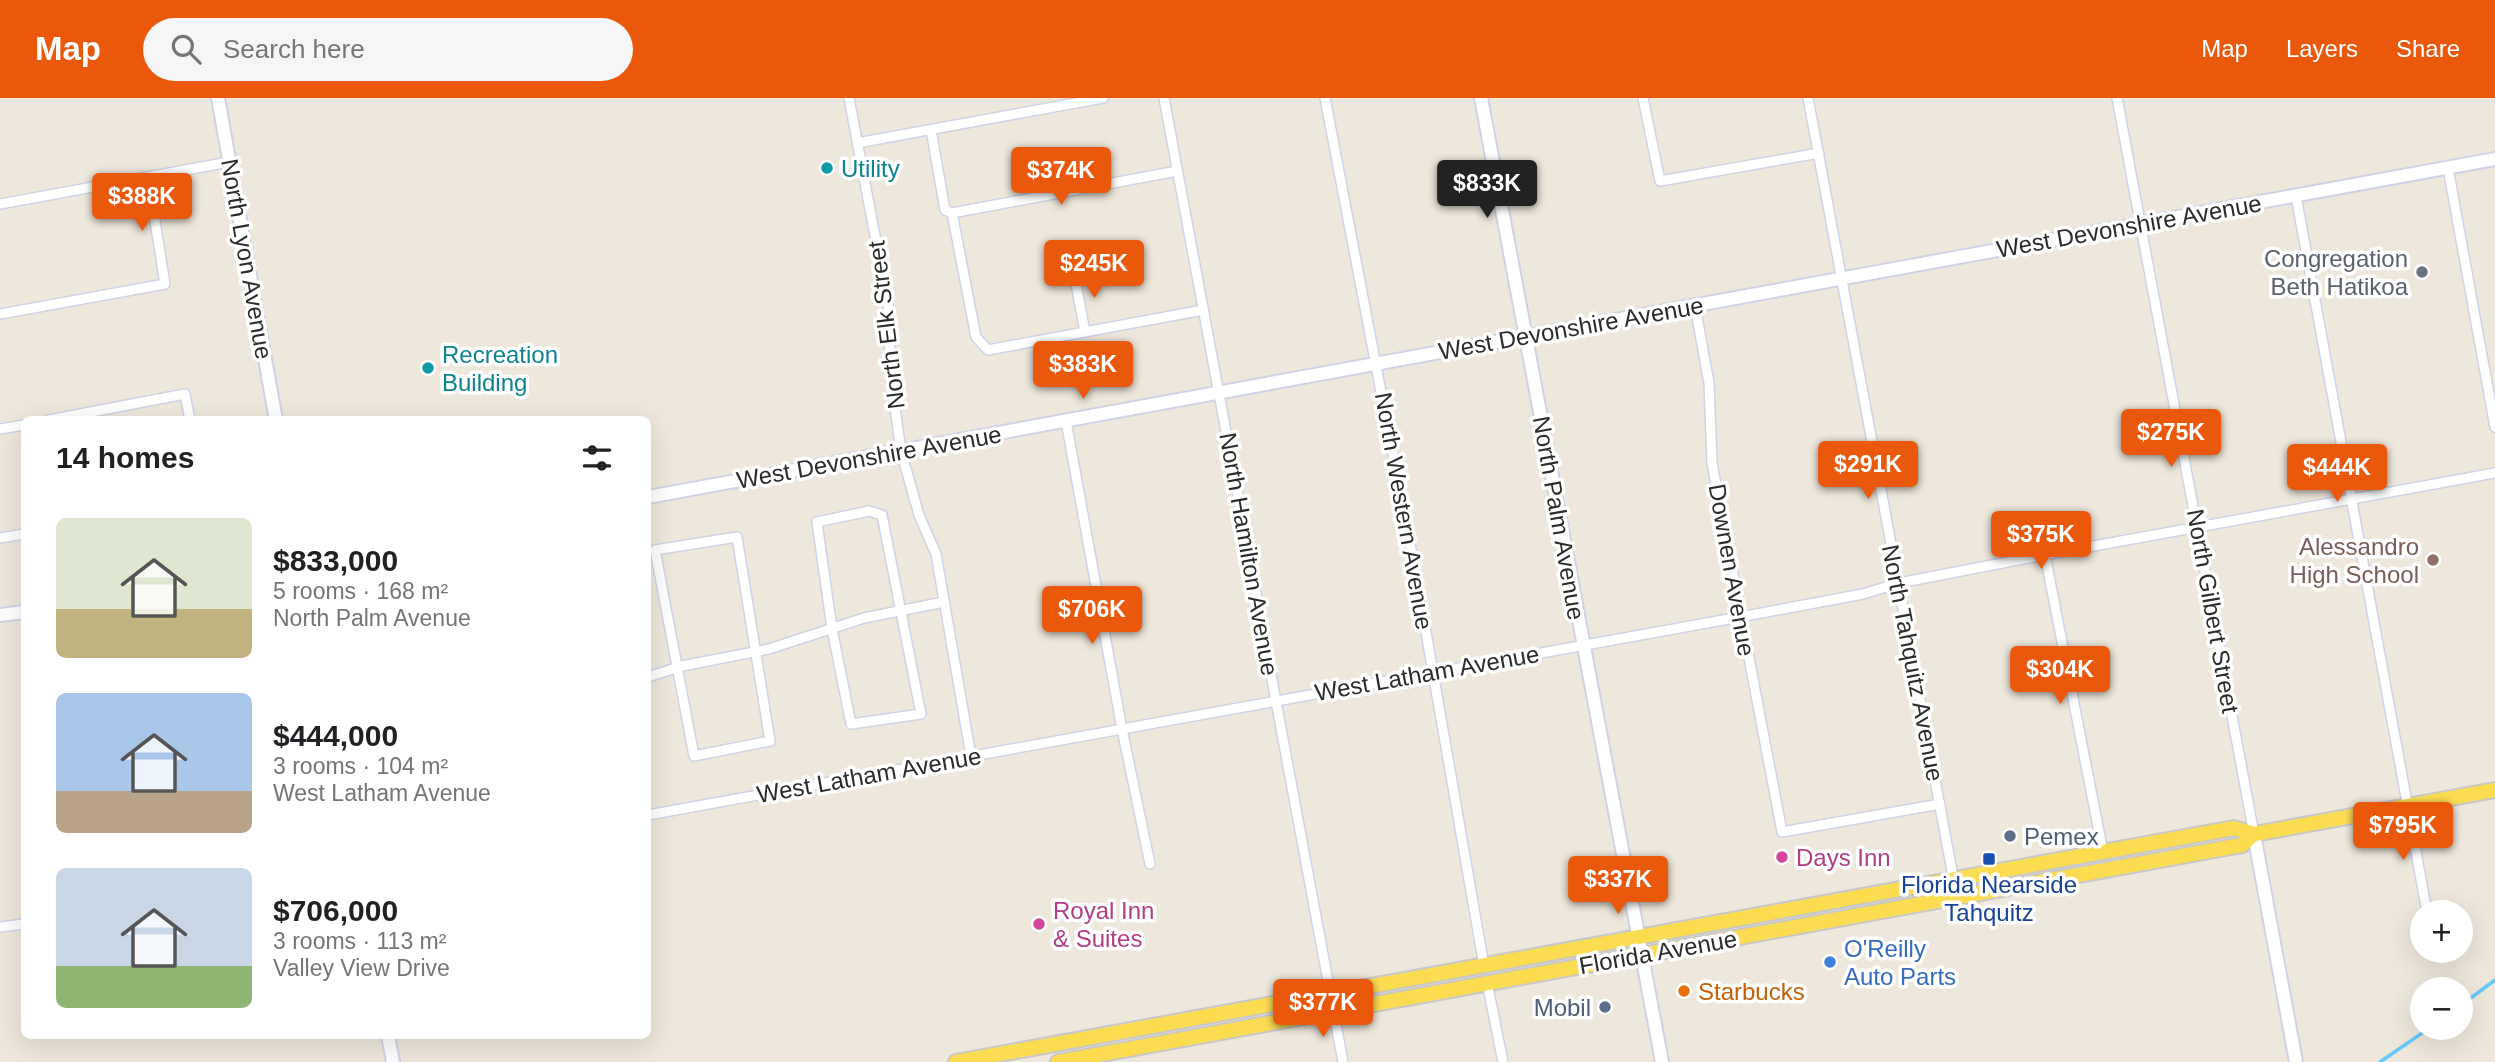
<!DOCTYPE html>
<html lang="en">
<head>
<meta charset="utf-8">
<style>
	:root { --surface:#fff; --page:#f6f6f6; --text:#202124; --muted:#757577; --accent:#ea580c }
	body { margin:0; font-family:Arial,sans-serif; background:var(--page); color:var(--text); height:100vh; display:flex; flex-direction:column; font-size:26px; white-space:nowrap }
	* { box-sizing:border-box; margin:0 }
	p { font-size:23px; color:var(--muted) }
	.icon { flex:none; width:38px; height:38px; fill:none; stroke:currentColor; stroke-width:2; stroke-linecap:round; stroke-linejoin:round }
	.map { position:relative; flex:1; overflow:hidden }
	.drawer { position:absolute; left:21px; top:318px; width:630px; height:623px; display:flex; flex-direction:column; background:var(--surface); border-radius:10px; box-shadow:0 7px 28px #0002 }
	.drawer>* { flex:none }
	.controls { position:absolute; left:2410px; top:802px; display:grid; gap:14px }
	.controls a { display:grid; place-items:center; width:63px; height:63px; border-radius:50%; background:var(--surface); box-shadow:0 7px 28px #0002; font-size:35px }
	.price { position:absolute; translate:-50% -60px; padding:0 16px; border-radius:7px; background:var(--accent); color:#fff; font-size:23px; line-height:46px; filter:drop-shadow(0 2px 4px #0008) }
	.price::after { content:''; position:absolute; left:50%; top:42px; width:21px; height:16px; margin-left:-10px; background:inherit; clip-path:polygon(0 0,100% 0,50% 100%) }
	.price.on { background:#222; color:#fff }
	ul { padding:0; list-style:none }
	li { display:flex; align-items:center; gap:21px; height:175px; padding:0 35px }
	li span { display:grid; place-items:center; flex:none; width:196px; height:140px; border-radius:10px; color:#555 }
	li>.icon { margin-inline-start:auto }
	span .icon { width:84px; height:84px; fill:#fffc; stroke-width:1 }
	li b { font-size:30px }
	h2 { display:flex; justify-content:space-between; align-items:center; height:84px; padding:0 35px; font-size:30px }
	header { display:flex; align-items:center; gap:42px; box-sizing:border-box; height:98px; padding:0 35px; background:var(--accent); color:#fff }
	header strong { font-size:33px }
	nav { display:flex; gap:38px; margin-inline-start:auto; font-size:24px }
	.search { width:490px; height:63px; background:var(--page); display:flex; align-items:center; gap:18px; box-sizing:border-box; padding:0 24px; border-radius:38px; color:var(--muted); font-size:26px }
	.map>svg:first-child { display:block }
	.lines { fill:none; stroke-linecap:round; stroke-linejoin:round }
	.stream { stroke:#65caf9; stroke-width:3.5 }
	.street-casing { stroke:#d0d3e5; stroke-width:12 }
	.secondary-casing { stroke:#d0d3e5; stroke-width:16 }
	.primary-casing { stroke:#c8c8c8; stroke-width:18 }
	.street { stroke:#fff; stroke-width:9 }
	.secondary { stroke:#fff; stroke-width:12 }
	.primary { stroke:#fcdd52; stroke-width:14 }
	.culture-dot { fill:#0f9aa8; stroke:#fff; stroke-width:2.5 }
	.worship-dot { fill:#6b7280; stroke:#fff; stroke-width:2.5 }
	.education-dot { fill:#8d6e63; stroke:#fff; stroke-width:2.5 }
	.service-dot { fill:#5c6f8a; stroke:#fff; stroke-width:2.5 }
	.hotel-dot { fill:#d1479c; stroke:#fff; stroke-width:2.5 }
	.transit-dot { fill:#1a4fb4; stroke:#fff; stroke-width:2.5 }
	.shop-dot { fill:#3f7fe0; stroke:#fff; stroke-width:2.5 }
	.food-dot { fill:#e8710a; stroke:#fff; stroke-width:2.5 }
	.labels { text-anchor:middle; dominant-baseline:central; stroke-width:7; stroke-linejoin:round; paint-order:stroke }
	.culture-label { font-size:24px; fill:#0d838f; stroke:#fff; text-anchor:start }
	.street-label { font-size:24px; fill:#2b2b2b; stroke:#fff }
	.worship-label { font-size:24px; fill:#5b616d; stroke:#fff; text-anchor:end }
	.education-label { font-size:24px; fill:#785e54; stroke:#fff; text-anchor:end }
	.service-label { font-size:24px; fill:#4e5e75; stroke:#fff; text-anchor:start }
	.hotel-label { font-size:24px; fill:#b23c85; stroke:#fff; text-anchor:start }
	.transit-label { font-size:24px; fill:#164399; stroke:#fff }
	.shop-label { font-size:24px; fill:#366cbe; stroke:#fff; text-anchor:start }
	.food-label { font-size:24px; fill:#c56008; stroke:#fff; text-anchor:start }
</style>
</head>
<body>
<header>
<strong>Map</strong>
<div class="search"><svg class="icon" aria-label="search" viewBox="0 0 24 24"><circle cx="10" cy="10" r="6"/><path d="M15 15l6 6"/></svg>Search here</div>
<nav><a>Map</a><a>Layers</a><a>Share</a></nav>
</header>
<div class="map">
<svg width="2495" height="964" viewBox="0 0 2495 964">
	<rect width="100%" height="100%" fill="#eee7db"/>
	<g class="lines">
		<!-- stream -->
		<g class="stream">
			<polyline points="2460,908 2495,882"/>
			<polyline points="2380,964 2431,929"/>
		</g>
		<!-- street casing -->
		<g class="street-casing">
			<g id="street">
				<polyline points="849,0 888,207 891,281 901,353 919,417 936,456 971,658"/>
				<polyline points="1164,0 1343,964"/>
				<polyline points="1325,0 1418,488 1484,868"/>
				<polyline points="1643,0 1660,83 1819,55"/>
				<polyline points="1808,0 1957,800"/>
				<polyline points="2117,0 2254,736"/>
				<polyline points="931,32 945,112 952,115 976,239 988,252 1203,212"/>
				<polyline points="857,45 1103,0"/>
				<polyline points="2448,70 2495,329"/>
				<polyline points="2296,98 2427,814"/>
				<polyline points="0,106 229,64"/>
				<polyline points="952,115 1177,73"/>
				<polyline points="1074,175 1085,234"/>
				<polyline points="1695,208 1709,285 1712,365 1782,734 1940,706"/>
				<polyline points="0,216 165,186 148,79"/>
				<polyline points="49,322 185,296 190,322"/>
				<polyline points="1066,323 1122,631 1150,766"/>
				<polyline points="0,331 24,327"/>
				<polygon points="869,413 882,417 921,616 851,626 832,531 817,424"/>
				<polygon points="737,439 770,643 694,658 655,452"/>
				<polyline points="0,440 24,436"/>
				<polyline points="2045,457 2103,754"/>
				<polyline points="648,579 682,568 769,551 864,520 944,504"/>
				<polyline points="648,717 1740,519 1863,496 1899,485 2044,457 2495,375"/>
				<polyline points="0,829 24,826"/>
				<polyline points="2434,852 2435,859"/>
				<polyline points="1487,884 1503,964"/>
			</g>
		</g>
		<!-- secondary casing -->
		<g class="secondary-casing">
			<g id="secondary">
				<polyline points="218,0 276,322"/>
				<polyline points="1481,0 1662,964"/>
				<polyline points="648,399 2495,61"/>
				<polyline points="0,517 24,514"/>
				<polyline points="2254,736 2296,964"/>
				<polyline points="388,938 393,964"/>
			</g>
		</g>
		<!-- primary casing -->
		<g class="primary-casing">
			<g id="primary">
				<polyline points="956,964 2234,730 2254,736 2495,692"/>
				<polyline points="1058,964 2242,747 2254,736"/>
			</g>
		</g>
		<!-- street -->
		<use href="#street" class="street"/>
		<!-- secondary -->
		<use href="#secondary" class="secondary"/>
		<!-- primary -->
		<use href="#primary" class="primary"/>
	</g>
	<!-- markers -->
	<g class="culture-dot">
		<circle cx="827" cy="70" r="7"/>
		<circle cx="428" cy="270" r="7"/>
	</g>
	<circle class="worship-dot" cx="2422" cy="174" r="7"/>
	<circle class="education-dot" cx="2433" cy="462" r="7"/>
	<g class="service-dot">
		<circle cx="2010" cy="738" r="7"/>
		<circle cx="1605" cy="909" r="7"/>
	</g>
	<g class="hotel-dot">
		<circle cx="1782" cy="759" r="7"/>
		<circle cx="1039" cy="826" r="7"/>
	</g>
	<rect class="transit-dot" x="1982" y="754" width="14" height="14" rx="3.5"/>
	<circle class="shop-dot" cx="1830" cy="864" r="7"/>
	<circle class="food-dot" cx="1684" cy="893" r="7"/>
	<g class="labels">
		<!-- culture labels -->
		<g class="culture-label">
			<text x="841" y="70">Utility</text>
			<text x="442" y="256">Recreation<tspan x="442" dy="28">Building</tspan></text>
		</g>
		<!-- street labels -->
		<g class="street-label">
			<text transform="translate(2129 128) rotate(-10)">West Devonshire Avenue</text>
			<text transform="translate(247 161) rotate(80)">North Lyon Avenue</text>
			<text transform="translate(886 227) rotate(-97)">North Elk Street</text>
			<text transform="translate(1571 230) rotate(-10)">West Devonshire Avenue</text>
			<text transform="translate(869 359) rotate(-10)">West Devonshire Avenue</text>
			<text transform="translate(1404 413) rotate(80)">North Western Avenue</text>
			<text transform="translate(1559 420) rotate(80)">North Palm Avenue</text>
			<text transform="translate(1249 456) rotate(80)">North Hamilton Avenue</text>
			<text transform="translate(1732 472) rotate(80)">Downen Avenue</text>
			<text transform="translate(2213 513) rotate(80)">North Gilbert Street</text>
			<text transform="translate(1913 565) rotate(79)">North Tahquitz Avenue</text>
			<text transform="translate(1427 575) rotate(-10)">West Latham Avenue</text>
			<text transform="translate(869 677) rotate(-10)">West Latham Avenue</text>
			<text transform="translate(1658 854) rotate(-10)">Florida Avenue</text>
		</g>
		<!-- worship labels -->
		<g class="worship-label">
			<text x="2408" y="160">Congregation<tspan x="2408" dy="28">Beth Hatikoa</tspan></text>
		</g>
		<!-- education labels -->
		<g class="education-label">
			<text x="2419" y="448">Alessandro<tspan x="2419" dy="28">High School</tspan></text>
		</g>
		<!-- service labels -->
		<g class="service-label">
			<text x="2024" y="738">Pemex</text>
			<text x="1591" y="909" text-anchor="end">Mobil</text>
		</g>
		<!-- hotel labels -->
		<g class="hotel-label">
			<text x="1796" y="759">Days Inn</text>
			<text x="1053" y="812">Royal Inn<tspan x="1053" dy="28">&amp; Suites</tspan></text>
		</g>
		<!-- transit labels -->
		<g class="transit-label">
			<text x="1989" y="786">Florida Nearside<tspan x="1989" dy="28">Tahquitz</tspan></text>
		</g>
		<!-- shop labels -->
		<g class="shop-label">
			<text x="1844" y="850">O'Reilly<tspan x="1844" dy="28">Auto Parts</tspan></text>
		</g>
		<!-- food labels -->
		<g class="food-label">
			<text x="1698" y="893">Starbucks</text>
		</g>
	</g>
</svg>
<div class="controls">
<a>+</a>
<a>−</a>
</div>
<b class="price" style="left:1061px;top:109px">$374K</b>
<b class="price on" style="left:1487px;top:122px">$833K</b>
<b class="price" style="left:142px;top:135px">$388K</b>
<b class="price" style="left:1094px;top:202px">$245K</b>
<b class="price" style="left:1083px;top:303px">$383K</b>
<b class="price" style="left:2171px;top:371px">$275K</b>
<b class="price" style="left:1868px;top:403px">$291K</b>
<b class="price" style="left:2337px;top:406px">$444K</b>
<b class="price" style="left:2041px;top:473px">$375K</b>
<b class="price" style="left:1092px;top:548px">$706K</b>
<b class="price" style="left:2060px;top:608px">$304K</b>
<b class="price" style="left:2403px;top:764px">$795K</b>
<b class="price" style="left:1618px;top:818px">$337K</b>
<b class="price" style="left:1323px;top:941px">$377K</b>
<section class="drawer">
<h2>14 homes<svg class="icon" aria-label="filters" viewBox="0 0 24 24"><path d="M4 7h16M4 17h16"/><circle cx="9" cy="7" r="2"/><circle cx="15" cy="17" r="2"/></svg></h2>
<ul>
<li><span style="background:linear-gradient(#dfe7d0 65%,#c2b280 0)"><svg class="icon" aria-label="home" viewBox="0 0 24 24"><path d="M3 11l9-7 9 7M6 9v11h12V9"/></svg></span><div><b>$833,000</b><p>5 rooms · 168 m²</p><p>North Palm Avenue</p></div></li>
<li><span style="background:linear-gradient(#a9c7e8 70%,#b9a48a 0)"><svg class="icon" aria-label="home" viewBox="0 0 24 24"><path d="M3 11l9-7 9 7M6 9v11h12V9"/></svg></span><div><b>$444,000</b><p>3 rooms · 104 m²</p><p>West Latham Avenue</p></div></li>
<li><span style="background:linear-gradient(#c9d6e8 70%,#8fb573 0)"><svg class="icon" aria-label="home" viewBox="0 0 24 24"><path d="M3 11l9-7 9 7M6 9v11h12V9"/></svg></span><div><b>$706,000</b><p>3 rooms · 113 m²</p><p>Valley View Drive</p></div></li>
</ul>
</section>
</div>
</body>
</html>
